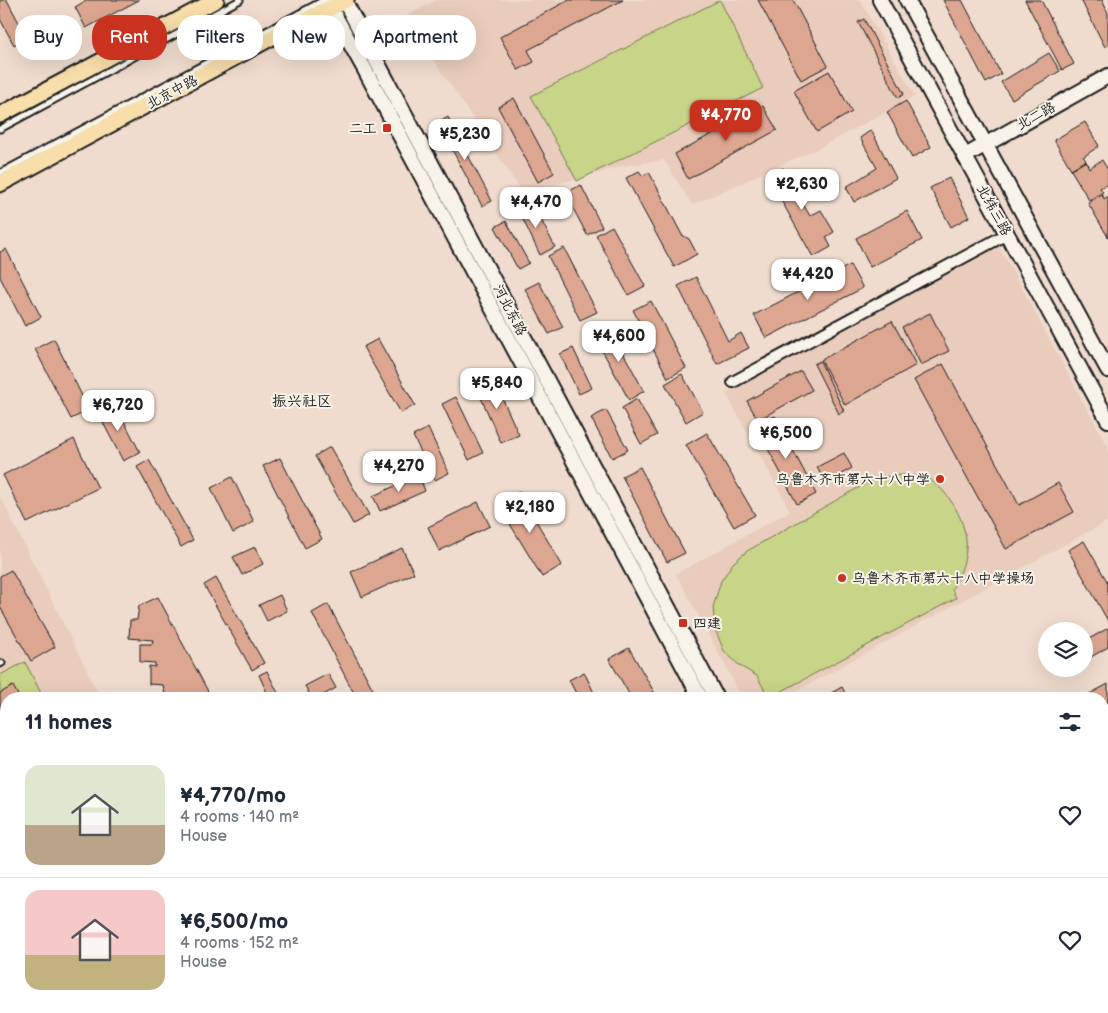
<!DOCTYPE html>
<html lang="en">
<head>
<meta charset="utf-8">
<style>
	:root { --surface:#fff; --page:#f6f6f7; --text:#1f2937; --muted:#747a83; --line:#e0e1e3; --accent:#c8321e }
	body { margin:0; font-family:"Balsamiq Sans","LXGW WenKai TC",sans-serif; background:var(--page); color:var(--text); height:100vh; display:flex; flex-direction:column; font-size:19px; white-space:nowrap }
	* { box-sizing:border-box; margin:0 }
	p { font-size:16px; color:var(--muted) }
	.icon { flex:none; width:28px; height:28px; fill:none; stroke:currentColor; stroke-width:2; stroke-linecap:round; stroke-linejoin:round }
	.map { position:relative; flex:1; overflow:hidden }
	.panel { position:absolute; left:0px; top:692px; width:1109px; height:321px; display:flex; flex-direction:column; background:var(--surface); border-radius:20px 20px 0 0; box-shadow:0 5px 20px #0002 }
	.panel>* { flex:none }
	.top-card { position:absolute; left:15px; top:15px; width:500px; height:45px; display:flex; gap:10px }
	.tools { position:absolute; left:1038px; top:622px; display:grid; gap:10px }
	.tools a { display:grid; place-items:center; width:55px; height:55px; border-radius:50%; background:var(--surface); box-shadow:0 5px 20px #0002; font-size:25px }
	.price { position:absolute; translate:-50% -42px; padding:0 11px; border-radius:10px; background:#fff; color:#222; font-size:16px; line-height:32px; filter:drop-shadow(0 1px 2px #0008) }
	.price::after { content:''; position:absolute; left:50%; top:30px; width:15px; height:11px; margin-left:-8px; background:inherit; clip-path:polygon(0 0,100% 0,50% 100%) }
	.price.selected { background:var(--accent); color:#fff }
	ul { padding:0; list-style:none }
	li { display:flex; align-items:center; gap:15px; height:125px; padding:0 25px }
	li+li { border-top:1px solid var(--line) }
	li span { display:grid; place-items:center; flex:none; width:140px; height:100px; border-radius:15px; color:#555 }
	li>.icon { margin-inline-start:auto }
	span .icon { width:60px; height:60px; fill:#fffc; stroke-width:1 }
	li b { font-size:21px }
	h2 { display:flex; justify-content:space-between; align-items:center; height:60px; padding:0 25px; font-size:21px }
	.pill { padding:0 18px; border-radius:20px; background:var(--surface); box-shadow:0 5px 20px #0002; font-size:18px; line-height:45px }
	.pill.selected { background:var(--accent); color:#fff }
	.map>svg:first-child { display:block }
	.built { fill:#e9ccbc }
	.green { fill:#c8d488; stroke:#727852 }
	.building { fill:#dca691; stroke:#1c1c1c }
	.lines { fill:none; stroke-linecap:round; stroke-linejoin:round }
	.lane-casing { stroke:#1c1c1c; stroke-width:9 }
	.street-casing { stroke:#1c1c1c; stroke-width:14 }
	.secondary-casing { stroke:#1c1c1c; stroke-width:18 }
	.primary-casing { stroke:#1c1c1c; stroke-width:19 }
	.lane { stroke:#f7f3e8; stroke-width:5 }
	.street { stroke:#f7f3e8; stroke-width:10 }
	.secondary { stroke:#f7f3e8; stroke-width:14 }
	.primary { stroke:#f8deab; stroke-width:15 }
	.poi-dot { fill:#c8321e; stroke:#f7f3e8; stroke-width:2 }
	.labels { text-anchor:middle; dominant-baseline:central; stroke-width:4; stroke-linejoin:round; paint-order:stroke }
	.street-label { font-size:14px; fill:#1c1c1c; stroke:#f7f3e8 }
	.poi-label { font-size:14px; fill:#1c1c1c; stroke:#f7f3e8; text-anchor:end }
	.neighbourhood-label { font-size:15px; fill:#1c1c1c; stroke:#f7f3e8 }
</style>
</head>
<body>
<div class="map">
<svg width="1108" height="1013" viewBox="0 0 1108 1013">
	<rect width="100%" height="100%" fill="#efdcce"/>
	<filter id="ink" filterUnits="userSpaceOnUse"><feTurbulence type="fractalNoise" baseFrequency=".02" numOctaves="2"/><feDisplacementMap in="SourceGraphic" scale="10" xChannelSelector="R" yChannelSelector="G"/><feConvolveMatrix kernelMatrix="1 2 1 2 8 2 1 2 1" color-interpolation-filters="sRGB"/></filter>
	<g filter="url(#ink)">
		<!-- built -->
		<g class="built">
			<polygon points="436,0 860,0 915,96 819,148 692,205 664,160 628,165 523,193 405,17"/>
			<polygon points="998,244 1108,447 1108,521 782,699 743,699 676,574 790,511 726,393"/>
			<polygon points="0,496 101,699 6,699 6,1008 255,1008 257,1013 0,1013"/>
		</g>
		<!-- green -->
		<g class="green">
			<polygon points="720,0 763,88 577,181 531,96"/>
			<path d="M903,475c7,1 16,1 23,3 22,9 43,48 40,71 -1,15 -7,27 -14,40l4,9 -187,100 -12,-22 -17,-10 -16,-15 -9,-22 -2,-22 8,-26 12,-18 14,-12 130,-74z"/>
			<polygon points="25,662 44,699 6,699 6,1008 48,1008 39,1013 0,1013 0,675"/>
		</g>
		<!-- building -->
		<g class="building">
			<polygon points="0,0 7,0 27,38 14,45 0,19"/>
			<polygon points="87,0 139,0 86,28 75,7"/>
			<polygon points="569,0 623,0 528,50 534,62 518,70 500,37"/>
			<polygon points="758,0 793,0 828,66 801,80"/>
			<polygon points="943,0 962,0 1001,74 986,83"/>
			<polygon points="1025,0 1041,0 1074,64 1062,70"/>
			<polygon points="1081,0 1102,0 1108,13 1108,45 1105,47"/>
			<polygon points="864,19 904,94 898,98 858,22"/>
			<polygon points="1049,53 1060,71 1012,99 1001,82"/>
			<polygon points="829,71 852,112 817,132 794,91"/>
			<polygon points="514,98 554,173 538,182 498,107"/>
			<polygon points="906,101 931,147 912,158 887,112"/>
			<polygon points="763,106 777,130 688,179 675,154"/>
			<polygon points="448,117 492,201 482,206 438,123"/>
			<polygon points="1085,122 1099,146 1083,157 1086,160 1071,169 1054,140"/>
			<polygon points="871,130 896,178 854,202 846,187 877,168 860,138"/>
			<polygon points="1102,160 1108,170 1108,184 1100,188 1103,192 1089,200 1071,170 1086,161 1089,168"/>
			<polygon points="783,168 787,175 798,169 810,190 799,197 810,216 821,210 834,232 826,237 831,247 813,257 768,177"/>
			<polygon points="639,171 643,176 649,172 682,235 689,239 697,254 674,267 626,178"/>
			<polygon points="949,178 969,217 951,227 930,188"/>
			<polygon points="581,185 602,227 587,235 565,193"/>
			<polygon points="1102,194 1104,199 1108,196 1108,237 1088,203"/>
			<polygon points="532,202 555,247 540,255 518,209"/>
			<polygon points="907,211 922,240 870,267 856,238"/>
			<polygon points="506,221 529,263 518,269 495,227"/>
			<polygon points="612,226 645,286 628,295 596,235"/>
			<polygon points="564,248 597,312 580,320 548,256"/>
			<polygon points="6,249 41,317 25,326 0,277 0,252"/>
			<polygon points="850,265 863,288 766,338 754,315"/>
			<polygon points="696,277 728,341 741,333 749,348 717,364 678,286"/>
			<polygon points="539,282 563,327 549,334 525,289"/>
			<polygon points="651,301 686,368 668,378 633,310"/>
			<polygon points="930,313 949,351 921,365 902,327"/>
			<polygon points="892,321 916,365 845,405 821,360"/>
			<polygon points="609,327 644,391 629,400 594,335"/>
			<polygon points="54,339 89,410 71,419 35,349"/>
			<polygon points="378,339 415,405 401,413 363,347"/>
			<polygon points="573,348 592,388 579,394 560,354"/>
			<polygon points="820,361 844,411 839,414 814,364"/>
			<polygon points="943,364 1019,505 1058,483 1074,512 1006,549 914,380"/>
			<polygon points="801,371 812,390 758,420 747,401"/>
			<polygon points="682,374 703,412 686,422 665,384"/>
			<polygon points="492,376 519,435 501,443 475,384"/>
			<polygon points="456,397 483,453 469,460 442,404"/>
			<polygon points="637,399 657,435 641,444 622,408"/>
			<polygon points="114,402 140,452 123,461 97,411"/>
			<polygon points="606,410 628,450 612,458 591,418"/>
			<polygon points="775,416 816,494 797,504 756,426"/>
			<polygon points="428,428 449,473 435,480 413,436"/>
			<polygon points="707,433 755,515 734,527 686,445"/>
			<polygon points="74,439 98,488 27,523 3,475"/>
			<polygon points="330,447 369,515 353,524 315,456"/>
			<polygon points="844,453 852,468 825,483 817,467"/>
			<polygon points="280,458 322,539 305,548 263,466"/>
			<polygon points="149,460 193,540 181,547 137,467"/>
			<polygon points="640,467 685,553 667,562 622,476"/>
			<polygon points="419,475 425,491 380,511 373,496"/>
			<polygon points="232,477 254,522 233,533 211,488"/>
			<polygon points="519,492 562,565 542,577 498,504"/>
			<polygon points="478,502 490,526 439,551 428,527"/>
			<polygon points="1084,541 1108,583 1108,621 1068,550"/>
			<polygon points="255,547 263,564 242,575 233,557"/>
			<polygon points="402,548 414,573 362,597 351,572"/>
			<polygon points="11,570 55,647 31,661 0,607 0,576"/>
			<polygon points="216,578 264,663 252,670 204,585"/>
			<polygon points="280,595 287,611 267,621 259,605"/>
			<polygon points="158,597 212,699 166,699 163,685 149,684 149,666 155,667 155,663 140,662 140,644 152,644 153,640 129,638 130,620 137,620 139,606"/>
			<polygon points="328,604 378,699 357,699 312,613"/>
			<polygon points="1108,628 1108,647 1091,657 1084,642"/>
			<polygon points="629,648 658,699 632,699 609,659"/>
			<polygon points="267,671 281,699 270,699 259,675"/>
			<polygon points="584,672 597,699 579,699 569,680"/>
			<polygon points="328,674 336,688 316,699 312,699 305,686"/>
			<polygon points="1108,684 1108,702 1102,705 1102,699 1085,699 1084,697"/>
			<polygon points="13,686 20,699 6,699 6,719 0,707 0,693"/>
			<polygon points="842,687 848,699 820,699"/>
			<polygon points="1108,822 1108,842 1102,845 1102,826"/>
			<polygon points="1108,998 1108,1013 1078,1013 1089,1008 1102,1008 1102,1001"/>
			<polygon points="109,1008 132,1008 135,1013 112,1013"/>
			<polygon points="187,1008 209,1008 212,1013 190,1013"/>
			<polygon points="343,1008 359,1008 362,1013 346,1013"/>
			<polygon points="445,1008 509,1008 512,1013 448,1013"/>
			<polygon points="610,1008 629,1008 632,1013 613,1013"/>
			<polygon points="665,1008 685,1008 688,1012 668,1013"/>
			<polygon points="744,1008 764,1008 767,1013 747,1013"/>
			<polygon points="842,1008 851,1008 854,1013 845,1013"/>
			<polygon points="910,1008 934,1008 936,1013 913,1013"/>
		</g>
		<g class="lines">
			<!-- lane casing -->
			<g class="lane-casing">
				<g id="lane">
					<polyline points="0,129 240,0"/>
					<polyline points="0,173 324,0"/>
					<polyline points="0,664 2,663"/>
					<polyline points="168,1008 170,1013"/>
					<polyline points="264,1008 267,1013"/>
					<polyline points="58,1013 69,1008"/>
					<polyline points="287,1013 297,1008"/>
					<polyline points="538,1013 547,1008"/>
				</g>
			</g>
			<!-- street casing -->
			<g class="street-casing">
				<polyline id="street" points="733,382 1007,234"/>
			</g>
			<!-- secondary casing -->
			<g class="secondary-casing">
				<g id="secondary">
					<polyline points="326,0 364,68 701,699"/>
					<polyline points="344,0 717,699"/>
					<polyline points="880,0 1108,420"/>
					<polyline points="907,0 1108,370"/>
					<polyline points="965,156 1108,76"/>
					<polyline points="865,1008 868,1013"/>
					<polyline points="882,1008 885,1013"/>
				</g>
			</g>
			<!-- primary casing -->
			<g class="primary-casing">
				<g id="primary">
					<polyline points="0,115 216,0"/>
					<polyline points="0,184 280,33 346,0"/>
				</g>
			</g>
			<!-- lane -->
			<use href="#lane" class="lane"/>
			<!-- street -->
			<use href="#street" class="street"/>
			<!-- secondary -->
			<use href="#secondary" class="secondary"/>
			<!-- primary -->
			<use href="#primary" class="primary"/>
		</g>
	</g>
	<!-- markers -->
	<g class="poi-dot">
		<rect x="382" y="123" width="10" height="10" rx="2.5"/>
		<circle cx="940" cy="479" r="5"/>
		<circle cx="842" cy="578" r="5"/>
		<rect x="678" y="618" width="10" height="10" rx="2.5"/>
	</g>
	<g class="labels">
		<!-- street labels -->
		<g class="street-label">
			<text transform="translate(172 92) rotate(-28)">北京中路</text>
			<text transform="translate(1036 116) rotate(-29)">北二路</text>
			<text transform="translate(994 210) rotate(61)">北纬三路</text>
			<text transform="translate(510 310) rotate(62)">河北东路</text>
		</g>
		<!-- poi labels -->
		<g class="poi-label">
			<text x="377" y="128">二工</text>
			<text x="930" y="479">乌鲁木齐市第六十八中学</text>
			<text x="852" y="578" text-anchor="start">乌鲁木齐市第六十八中学操场</text>
			<text x="693" y="623" text-anchor="start">四建</text>
		</g>
		<!-- neighbourhood labels -->
		<g class="neighbourhood-label">
			<text x="302" y="401">振兴社区</text>
		</g>
	</g>
</svg>
<div class="tools">
<a><svg class="icon" aria-label="layers" viewBox="0 0 24 24"><path d="M12 4l9 5-9 5-9-5zM3 14l9 5 9-5"/></svg></a>
</div>
<b class="price selected" style="left:726px;top:142px">¥4,770</b>
<b class="price" style="left:465px;top:161px">¥5,230</b>
<b class="price" style="left:802px;top:211px">¥2,630</b>
<b class="price" style="left:536px;top:229px">¥4,470</b>
<b class="price" style="left:808px;top:301px">¥4,420</b>
<b class="price" style="left:619px;top:363px">¥4,600</b>
<b class="price" style="left:497px;top:410px">¥5,840</b>
<b class="price" style="left:118px;top:432px">¥6,720</b>
<b class="price" style="left:786px;top:460px">¥6,500</b>
<b class="price" style="left:399px;top:493px">¥4,270</b>
<b class="price" style="left:530px;top:534px">¥2,180</b>
<div class="top-card">
<a class="pill">Buy</a>
<a class="pill selected">Rent</a>
<a class="pill">Filters</a>
<a class="pill">New</a>
<a class="pill">Apartment</a>
</div>
<section class="panel">
<h2>11 homes<svg class="icon" aria-label="filters" viewBox="0 0 24 24"><path d="M4 7h16M4 17h16"/><circle cx="9" cy="7" r="2"/><circle cx="15" cy="17" r="2"/></svg></h2>
<ul>
<li><span style="background:linear-gradient(#dfe7d0 60%,#b9a48a 0)"><svg class="icon" aria-label="home" viewBox="0 0 24 24"><path d="M3 11l9-7 9 7M6 9v11h12V9"/></svg></span><div><b>¥4,770/mo</b><p>4 rooms · 140 m²</p><p>House</p></div><svg class="icon" aria-label="heart" viewBox="0 0 24 24"><path d="M12 20l-8-8c-3-5 5-10 8-4 3-6 11-1 8 4z"/></svg></li>
<li><span style="background:linear-gradient(#f6c9c9 65%,#c2b280 0)"><svg class="icon" aria-label="home" viewBox="0 0 24 24"><path d="M3 11l9-7 9 7M6 9v11h12V9"/></svg></span><div><b>¥6,500/mo</b><p>4 rooms · 152 m²</p><p>House</p></div><svg class="icon" aria-label="heart" viewBox="0 0 24 24"><path d="M12 20l-8-8c-3-5 5-10 8-4 3-6 11-1 8 4z"/></svg></li>
</ul>
</section>
</div>
</body>
</html>
